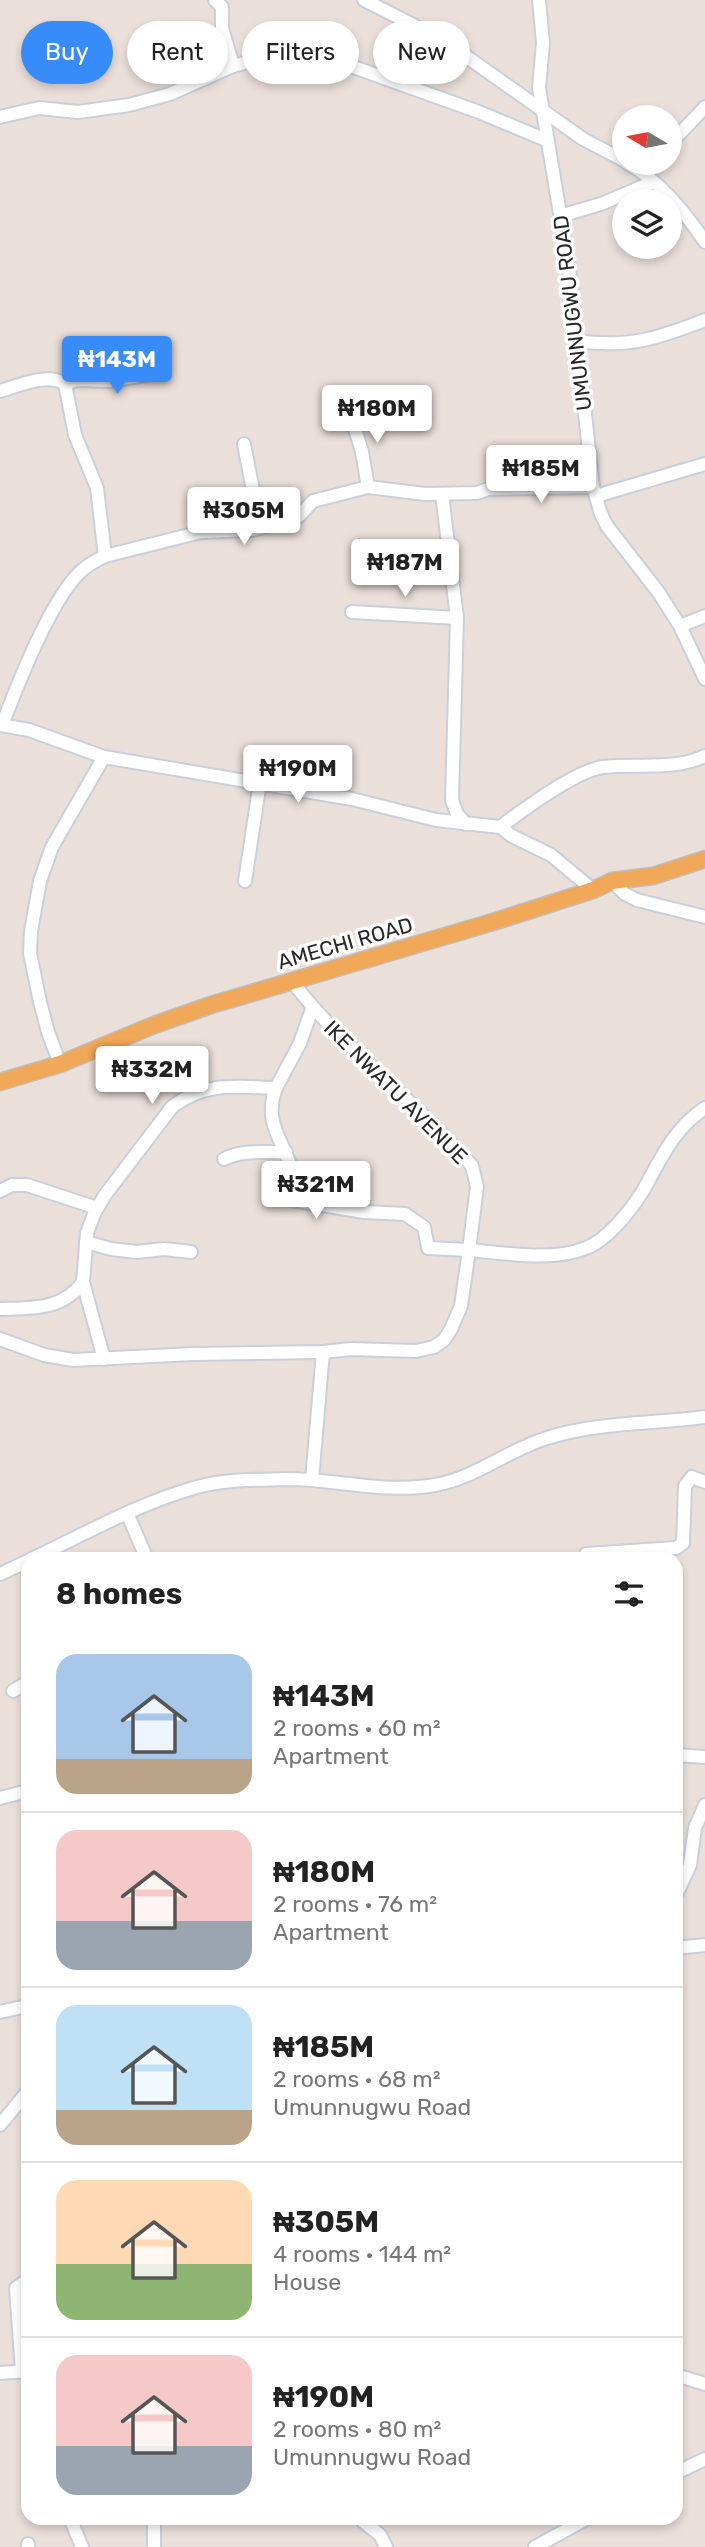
<!DOCTYPE html>
<html lang="en">
<head>
<meta charset="utf-8">
<style>
	:root { --surface:#fff; --page:#f2f2f2; --text:#222; --muted:#767676; --line:#e0e0e0; --accent:#378cfa }
	body { margin:0; font-family:Rubik,sans-serif; background:var(--page); color:var(--text); height:100vh; display:flex; flex-direction:column; font-size:26px; white-space:nowrap }
	* { box-sizing:border-box; margin:0 }
	p { font-size:23px; color:var(--muted) }
	.icon { flex:none; width:38px; height:38px; fill:none; stroke:currentColor; stroke-width:2; stroke-linecap:round; stroke-linejoin:round }
	.map { position:relative; flex:1; overflow:hidden }
	.sheet { position:absolute; left:21px; top:1552px; width:662px; height:973px; display:flex; flex-direction:column; background:var(--surface); border-radius:21px; box-shadow:0 4px 10px #0003 }
	.sheet>* { flex:none }
	.top-card { position:absolute; left:21px; top:21px; width:663px; height:63px; display:flex; gap:14px }
	.needle { width:46px; rotate:280deg }
	.fabs { position:absolute; left:612px; top:105px; display:grid; gap:14px }
	.fabs a { display:grid; place-items:center; width:70px; height:70px; border-radius:50%; background:var(--surface); box-shadow:0 4px 10px #0003; font-size:35px }
	.price { position:absolute; translate:-50% -60px; padding:0 16px; border-radius:7px; background:#fff; color:#222; font-size:23px; line-height:46px; filter:drop-shadow(0 2px 4px #0008) }
	.price::after { content:''; position:absolute; left:50%; top:42px; width:21px; height:16px; margin-left:-10px; background:inherit; clip-path:polygon(0 0,100% 0,50% 100%) }
	.price.selected { background:var(--accent); color:#fff }
	ul { padding:0; list-style:none }
	li { display:flex; align-items:center; gap:21px; height:175px; padding:0 35px }
	li+li { border-top:2px solid var(--line) }
	li span { display:grid; place-items:center; flex:none; width:196px; height:140px; border-radius:21px; color:#555 }
	li>.icon { margin-inline-start:auto }
	span .icon { width:84px; height:84px; fill:#fffc; stroke-width:1 }
	li b { font-size:30px }
	h2 { display:flex; justify-content:space-between; align-items:center; height:84px; padding:0 35px; font-size:30px }
	.tag { padding:0 24px; border-radius:32px; background:var(--surface); box-shadow:0 4px 10px #0003; font-size:24px; line-height:63px }
	.tag.selected { background:var(--accent); color:#fff }
	.map>svg:first-child { display:block }
	.lines { fill:none; stroke-linecap:round; stroke-linejoin:round }
	.minor-casing { stroke:#c8d0db; stroke-width:16 }
	.major-casing { stroke:#bebebe; stroke-width:19 }
	.minor { stroke:#fff; stroke-width:12 }
	.major { stroke:#f1a859; stroke-width:16 }
	.labels { text-anchor:middle; dominant-baseline:central; stroke-width:7; stroke-linejoin:round; paint-order:stroke }
	.street-label { font-size:21px; fill:#282828; stroke:#fff }
</style>
</head>
<body>
<div class="map">
<svg width="705" height="2547" viewBox="0 0 705 2547">
	<rect width="100%" height="100%" fill="#ebdfda"/>
	<g class="lines">
		<!-- minor casing -->
		<g class="minor-casing">
			<g id="minor">
				<polyline points="215,0 222,7 222,28 233,66"/>
				<polyline points="364,0 443,40 583,139 625,161"/>
				<polyline points="539,0 543,43 539,88 569,268 593,487 601,514 607,526 659,593 680,626 705,679"/>
				<polyline points="0,117 39,108 78,112 129,105 170,94 233,66 278,54 309,51 479,112 546,140"/>
				<polyline points="670,144 705,107"/>
				<path d="M627,163c32,17 58,49 78,79"/>
				<polyline points="560,216 601,204 653,182"/>
				<path d="M576,341c53,7 80,-2 129,-21"/>
				<polyline points="65,384 77,380 110,381 162,372"/>
				<path d="M0,391c18,-5 48,-19 65,-7l10,51 22,53 8,68"/>
				<polyline points="350,412 362,452 368,487"/>
				<polyline points="244,444 253,490 252,530"/>
				<polyline points="442,494 457,618 452,800 457,814 466,824"/>
				<polyline points="596,496 705,464"/>
				<polyline points="352,612 457,618"/>
				<polyline points="680,626 705,616"/>
				<polyline points="0,725 29,730 104,757 352,799 436,820 500,827 512,836 551,855 593,890"/>
				<path d="M2,725c16,-41 46,-119 76,-151 8,-8 16,-13 27,-18l96,-24 51,-2 32,-8 15,-6 14,-15 55,-14 57,7 52,-1 11,-4 105,-2"/>
				<path d="M500,827c24,-18 75,-56 103,-60 33,-4 71,4 102,-11"/>
				<polyline points="245,881 260,782"/>
				<polyline points="612,881 625,894 637,900 705,917"/>
				<path d="M291,980c53,70 125,121 181,186l5,21 -8,63c37,3 82,12 117,-2 25,-10 52,-46 64,-70 15,-28 28,-52 55,-70"/>
				<polyline points="60,1064 48,1032 40,1002 30,953 31,931 40,881 52,847 104,757"/>
				<path d="M224,1159c19,-10 42,-6 62,-7"/>
				<polyline points="0,1191 12,1185 27,1185 97,1208"/>
				<polyline points="86,1242 111,1249 137,1252 164,1249 191,1252"/>
				<path d="M0,1309c33,-1 63,1 83,-27"/>
				<path d="M0,1339l44,16 29,5 120,-6 130,-2 28,-3 65,2 18,-4 10,-7 7,-11 10,-23 8,-56 -41,-2 -4,-21 -19,-13 -41,-2 -72,-12c11,-46 -34,-66 -16,-112"/>
				<path d="M104,1359l-21,-77 4,-49 7,-19 11,-19 67,-88c33,-26 65,-20 104,-19l24,-45 12,-34"/>
				<polyline points="312,1480 323,1352"/>
				<polyline points="127,1513 147,1559"/>
				<polyline points="586,1554 676,1548 683,1543 685,1486 692,1477 705,1482"/>
				<path d="M31,1559c54,-25 108,-56 166,-72 28,-8 60,-7 90,-8 50,0 97,15 148,6 40,-7 73,-35 112,-47 50,-16 106,-14 158,-21"/>
				<polyline points="0,1574 28,1561"/>
				<polyline points="13,1691 28,1682"/>
				<polyline points="676,1755 705,1757"/>
				<polyline points="0,1798 28,1791"/>
				<polyline points="677,1893 690,1865 695,1828 705,1805"/>
				<polyline points="676,1948 705,1945"/>
				<polyline points="0,2012 27,2006"/>
				<polyline points="0,2125 28,2091"/>
				<polyline points="22,2371 16,2288 28,2280"/>
				<polyline points="0,2373 28,2371"/>
				<polyline points="676,2375 705,2384"/>
				<polyline points="676,2473 705,2459"/>
				<polyline points="70,2518 82,2547"/>
				<polyline points="154,2518 154,2547"/>
				<polyline points="359,2518 380,2535 386,2547"/>
				<polyline points="28,2547 28,2544"/>
				<polyline points="535,2547 588,2518"/>
			</g>
		</g>
		<!-- major casing -->
		<g class="major-casing">
			<polyline id="major" points="0,1082 60,1064 154,1025 211,1005 493,922 593,890 612,881 653,876 705,859"/>
		</g>
		<!-- minor -->
		<use href="#minor" class="minor"/>
		<!-- major -->
		<use href="#major" class="major"/>
	</g>
	<g class="labels">
		<!-- street labels -->
		<g class="street-label">
			<text transform="translate(572 313) rotate(-97)">UMUNNUGWU ROAD</text>
			<text transform="translate(345 943) rotate(-16)">AMECHI ROAD</text>
			<text transform="translate(396 1092) rotate(45)">IKE NWATU AVENUE</text>
		</g>
	</g>
</svg>
<div class="fabs">
<a><svg class="needle" viewBox="-14 -14 28 28"><path d="M0-13l5 13h-10z" fill="#e53935"/><path d="M0 13l5-13h-10z" fill="#767676"/></svg></a>
<a><svg class="icon" aria-label="layers" viewBox="0 0 24 24"><path d="M12 4l9 5-9 5-9-5zM3 14l9 5 9-5"/></svg></a>
</div>
<b class="price selected" style="left:117px;top:396px">₦143M</b>
<b class="price" style="left:377px;top:445px">₦180M</b>
<b class="price" style="left:541px;top:505px">₦185M</b>
<b class="price" style="left:244px;top:547px">₦305M</b>
<b class="price" style="left:405px;top:599px">₦187M</b>
<b class="price" style="left:298px;top:805px">₦190M</b>
<b class="price" style="left:152px;top:1106px">₦332M</b>
<b class="price" style="left:316px;top:1221px">₦321M</b>
<div class="top-card">
<a class="tag selected">Buy</a>
<a class="tag">Rent</a>
<a class="tag">Filters</a>
<a class="tag">New</a>
</div>
<section class="sheet">
<h2>8 homes<svg class="icon" aria-label="filters" viewBox="0 0 24 24"><path d="M4 7h16M4 17h16"/><circle cx="9" cy="7" r="2"/><circle cx="15" cy="17" r="2"/></svg></h2>
<ul>
<li><span style="background:linear-gradient(#a9c7e8 75%,#b9a48a 0)"><svg class="icon" aria-label="home" viewBox="0 0 24 24"><path d="M3 11l9-7 9 7M6 9v11h12V9"/></svg></span><div><b>₦143M</b><p>2 rooms · 60 m²</p><p>Apartment</p></div></li>
<li><span style="background:linear-gradient(#f6c9c9 65%,#9aa5b1 0)"><svg class="icon" aria-label="home" viewBox="0 0 24 24"><path d="M3 11l9-7 9 7M6 9v11h12V9"/></svg></span><div><b>₦180M</b><p>2 rooms · 76 m²</p><p>Apartment</p></div></li>
<li><span style="background:linear-gradient(#bfe0f5 75%,#b9a48a 0)"><svg class="icon" aria-label="home" viewBox="0 0 24 24"><path d="M3 11l9-7 9 7M6 9v11h12V9"/></svg></span><div><b>₦185M</b><p>2 rooms · 68 m²</p><p>Umunnugwu Road</p></div></li>
<li><span style="background:linear-gradient(#ffd9b3 60%,#8fb573 0)"><svg class="icon" aria-label="home" viewBox="0 0 24 24"><path d="M3 11l9-7 9 7M6 9v11h12V9"/></svg></span><div><b>₦305M</b><p>4 rooms · 144 m²</p><p>House</p></div></li>
<li><span style="background:linear-gradient(#f6c9c9 65%,#9aa5b1 0)"><svg class="icon" aria-label="home" viewBox="0 0 24 24"><path d="M3 11l9-7 9 7M6 9v11h12V9"/></svg></span><div><b>₦190M</b><p>2 rooms · 80 m²</p><p>Umunnugwu Road</p></div></li>
</ul>
</section>
</div>
</body>
</html>
